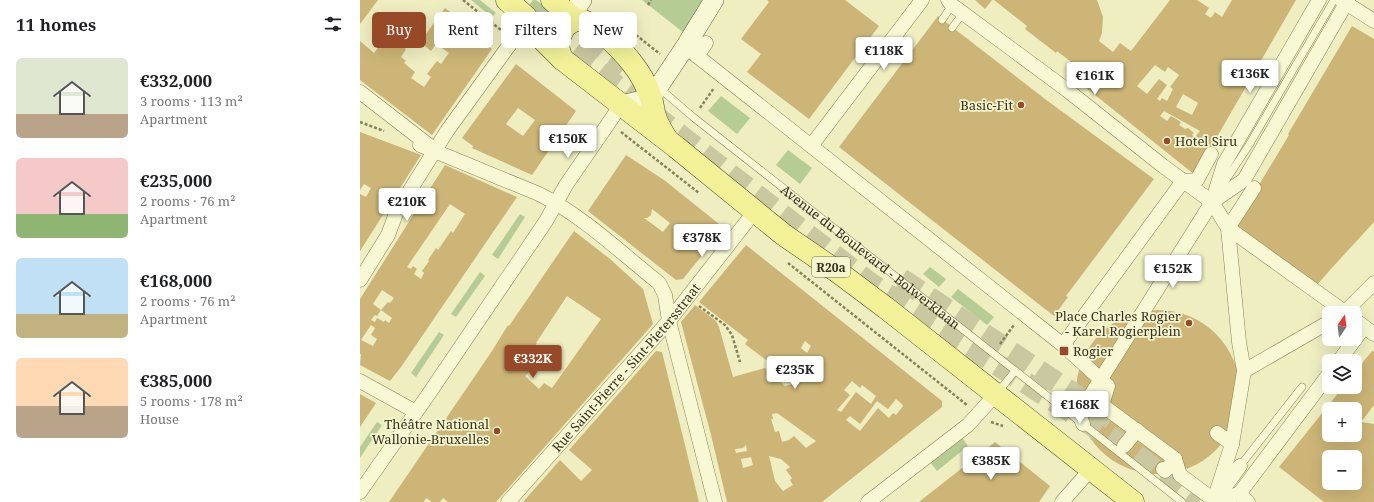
<!DOCTYPE html>
<html lang="en">
<head>
<meta charset="utf-8">
<style>
	:root { --surface:#fff; --page:#f2f2f2; --text:#202124; --muted:#757577; --accent:#974928 }
	body { margin:0; font-family:"Noto Serif",serif; background:var(--page); color:var(--text); height:100vh; display:flex; flex-direction:column; font-size:15px; white-space:nowrap }
	* { box-sizing:border-box; margin:0 }
	p { font-size:13px; color:var(--muted) }
	.icon { flex:none; width:22px; height:22px; fill:none; stroke:currentColor; stroke-width:2; stroke-linecap:round; stroke-linejoin:round }
	.map { position:relative; flex:1; overflow:hidden }
	.sheet { display:flex; flex-direction:column; background:var(--surface); width:360px }
	.sheet>* { flex:none }
	.guide { position:absolute; left:12px; top:12px; width:380px; height:36px; display:flex; gap:8px }
	.needle { width:26px; rotate:14deg }
	.controls { position:absolute; left:962px; top:306px; display:grid; gap:8px }
	.controls a { display:grid; place-items:center; width:40px; height:40px; border-radius:6px; background:var(--surface); box-shadow:0 4px 16px #0002; font-size:20px }
	.price { position:absolute; translate:-50% -34px; padding:0 9px; border-radius:4px; background:#fff; color:#222; font-size:13px; line-height:26px; filter:drop-shadow(0 1px 2px #0008) }
	.price::after { content:''; position:absolute; left:50%; top:24px; width:12px; height:9px; margin-left:-6px; background:inherit; clip-path:polygon(0 0,100% 0,50% 100%) }
	.price.on { background:var(--accent); color:#fff }
	ul { padding:0; list-style:none }
	li { display:flex; align-items:center; gap:12px; height:100px; padding:0 16px }
	li span { display:grid; place-items:center; flex:none; width:112px; height:80px; border-radius:6px; color:#555 }
	li>.icon { margin-inline-start:auto }
	span .icon { width:48px; height:48px; fill:#fffc; stroke-width:1 }
	li b { font-size:17px }
	h2 { display:flex; justify-content:space-between; align-items:center; height:48px; padding:0 16px; font-size:17px }
	.pill { padding:0 14px; border-radius:6px; background:var(--surface); box-shadow:0 4px 16px #0002; font-size:14px; line-height:36px }
	.pill.on { background:var(--accent); color:#fff }
	main { display:flex; flex:1; min-height:0 }
	.map>svg:first-child { display:block }
	.green { fill:#b5cc95 }
	.building { fill:#ccb576; fill-rule:evenodd }
	.lines { fill:none; stroke-linecap:round; stroke-linejoin:round }
	.highway-tunnel { stroke:#c9c8a0; stroke-width:22; stroke-dasharray:22 11; stroke-linecap:butt }
	.lane-casing { stroke:#878058; stroke-width:8 }
	.street-casing { stroke:#878058; stroke-width:15 }
	.secondary-casing { stroke:#69603c; stroke-width:20 }
	.primary-casing { stroke:#554c2d; stroke-width:23 }
	.path { stroke:#878058; stroke-width:2.5; stroke-dasharray:3 2; stroke-linecap:butt }
	.lane { stroke:#f8f9d4; stroke-width:7 }
	.street { stroke:#f8f9d4; stroke-width:14 }
	.secondary { stroke:#f8f9d4; stroke-width:19 }
	.primary { stroke:#f2f198; stroke-width:22 }
	.poi-dot { fill:#974928; stroke:#f5f5d0; stroke-width:1.5 }
	.labels { text-anchor:middle; dominant-baseline:central; stroke-width:3.5; stroke-linejoin:round; paint-order:stroke }
	.shield { fill:#f5f5d0; stroke:#706c53; stroke-width:1 }
	.shield-label { font-size:12px; font-weight:bold; fill:#37321d }
	.poi-label { font-size:13px; fill:#37321d; stroke:#f5f5d0; text-anchor:end }
	.street-label { font-size:13px; fill:#37321d; stroke:#f5f5d0 }
</style>
</head>
<body>
<main>
<section class="sheet">
<h2>11 homes<svg class="icon" aria-label="filters" viewBox="0 0 24 24"><path d="M4 7h16M4 17h16"/><circle cx="9" cy="7" r="2"/><circle cx="15" cy="17" r="2"/></svg></h2>
<ul>
<li><span style="background:linear-gradient(#dfe7d0 70%,#b9a48a 0)"><svg class="icon" aria-label="home" viewBox="0 0 24 24"><path d="M3 11l9-7 9 7M6 9v11h12V9"/></svg></span><div><b>€332,000</b><p>3 rooms · 113 m²</p><p>Apartment</p></div></li>
<li><span style="background:linear-gradient(#f6c9c9 70%,#8fb573 0)"><svg class="icon" aria-label="home" viewBox="0 0 24 24"><path d="M3 11l9-7 9 7M6 9v11h12V9"/></svg></span><div><b>€235,000</b><p>2 rooms · 76 m²</p><p>Apartment</p></div></li>
<li><span style="background:linear-gradient(#bfe0f5 70%,#c2b280 0)"><svg class="icon" aria-label="home" viewBox="0 0 24 24"><path d="M3 11l9-7 9 7M6 9v11h12V9"/></svg></span><div><b>€168,000</b><p>2 rooms · 76 m²</p><p>Apartment</p></div></li>
<li><span style="background:linear-gradient(#ffd9b3 60%,#b9a48a 0)"><svg class="icon" aria-label="home" viewBox="0 0 24 24"><path d="M3 11l9-7 9 7M6 9v11h12V9"/></svg></span><div><b>€385,000</b><p>5 rooms · 178 m²</p><p>House</p></div></li>
</ul>
</section>
<div class="map">
<svg width="1014" height="502" viewBox="0 0 1014 502">
	<rect width="100%" height="100%" fill="#eeeec1"/>
	<!-- green -->
	<g class="green">
		<polygon points="111,0 120,0 136,13 132,17"/>
		<polygon points="173,0 176,0 192,12 192,16 190,19 183,19 169,5"/>
		<polygon points="282,0 345,0 324,33"/>
		<polygon points="361,96 390,118 377,134 348,111"/>
		<polygon points="428,150 452,168 440,184 416,165"/>
		<polygon points="160,214 165,217 138,259 132,255"/>
		<polygon points="570,267 586,279 579,287 563,274"/>
		<polygon points="120,272 125,276 96,317 91,314"/>
		<polygon points="598,289 634,317 627,325 591,297"/>
		<polygon points="79,332 84,335 56,377 51,373"/>
		<polygon points="17,422 22,425 0,458 0,447"/>
		<polygon points="601,436 608,446 577,471 569,461"/>
	</g>
	<!-- building -->
	<g class="building">
		<polygon points="0,0 18,0 0,24"/>
		<polygon points="407,0 485,0 519,26 449,119 387,72 401,54 381,39 409,2"/>
		<polygon points="615,0 632,0 625,9"/>
		<path d="M634,0h103l6,17 -1,16 -3,8 14,11 7,-9 11,8 39,-51h27l12,8 -4,6 6,4 4,-6 7,5 10,-17h64l-101,175 -110,-88 7,-9 -35,-27 -1,2 -31,-24 2,-3zM795,65l10,7 3,-5 11,8 -9,12 3,2 -6,12 -5,-3 -2,3 -3,-2 10,-14 -8,-6 -12,15 -10,-8zM823,94l15,9 -6,12 -16,-8zM804,111l36,20 -5,6 -3,-2 2,-2 -6,-5 -3,1 -6,-4 2,-3 -10,-6 -4,5 -7,-5z"/>
		<polygon points="85,8 125,40 124,42 132,49 72,135 0,80 0,41 14,53 28,35 46,49 41,57 46,61 44,63 55,72 51,78 64,87 71,77 67,74 77,61 81,64 89,53 76,44 71,51 60,42"/>
		<polygon points="578,16 685,99 794,179 706,296 708,297 694,316 479,147"/>
		<polygon points="992,26 1014,39 1014,222 970,270 957,285 875,225 929,135 928,134"/>
		<path d="M156,64l60,47 -44,64 -60,-27 1,-2 -11,-8zM158,108l17,12 -12,16 -17,-12z"/>
		<polygon points="0,132 61,155 0,251 0,194 6,197 11,188 4,184 0,190"/>
		<path d="M266,155l38,25 60,48 -41,51 -7,1 -88,-69zM292,209l18,14 -7,9 -19,-14h3l4,-3z"/>
		<path d="M85,165l72,32 -116,170 -11,14 -30,-16 1,-11h-1v-55zM90,204l15,10 -12,19 -2,-2 -13,19 -2,-2 -8,12 1,1 -7,10 2,2 -3,6 -7,-5 3,-5 -4,-3 -2,3 -4,-2zM22,290l12,8 -4,5 -2,-1 -7,8 -8,-6zM21,310l11,8 -3,5 -4,-3 -1,2 -7,-4 -2,4 -4,-2 4,-5 2,1zM11,325l4,3 -4,7 6,4 -4,7 -12,-6z"/>
		<path d="M214,231l36,28 33,30 10,35 -157,178h-48l-5,-4 -3,4h-8l-6,-4 -2,4h-35l103,-151 16,-26 1,1zM207,296l34,23 -49,69 -8,-5 -5,6 -14,-13 4,-4 -9,-6 7,-10 1,1 9,-14h-1z"/>
		<path d="M386,245l196,156v6l-120,95h-95l-16,-67 -30,-113 14,-17 21,16 3,6 14,50 32,-9 20,18 11,-3 -51,-39 3,-4 -49,-38zM445,341l6,5 -4,7 -6,-5zM492,381l8,7 2,-3 14,11 -5,8 -15,-12 -15,20 -4,-2 13,-15 -6,-5zM536,399l6,5 1,2 -7,9 -3,-2 -4,5 -11,-10 -18,23 -14,-11 4,-4 10,8 17,-23 11,8zM417,413l39,28 -10,7 -12,-12 -5,4 -7,2 -3,-11 -4,1 -4,-13h2l-1,-5zM386,445l1,6 -11,2 -1,-4 8,-1zM409,456l12,3 9,8 -4,3 6,8 -2,2 3,5 -10,6 -8,-10zM391,457l2,8 -10,3 -2,-9z"/>
		<circle cx="798" cy="392" r="82"/>
		<polygon points="296,351 302,352 339,502 163,502 200,460 221,481 232,470 209,450"/>
		<path d="M1012,351l2,1v53l-13,17 13,2v78h-50l-45,-35 64,-80h12v-15zM969,409h26v26h-26zM969,457h26v26h-26z"/>
		<polygon points="0,394 16,403 0,427"/>
		<polygon points="635,442 690,486 679,502 559,502"/>
	</g>
	<g class="lines">
		<!-- highway-tunnel -->
		<g class="highway-tunnel">
			<polyline points="201,15 266,66"/>
			<polyline points="187,32 511,284 760,443 839,502"/>
			<polyline points="541,279 762,426"/>
		</g>
		<!-- lane casing -->
		<g class="lane-casing">
			<g id="lane">
				<polyline points="582,20 592,5"/>
				<polyline points="592,28 603,13"/>
				<path id="s1" d="M298,87l35,30 489,385"/>
				<polyline points="862,186 889,145 974,0"/>
				<polyline points="638,392 655,371"/>
				<polyline points="880,466 942,387"/>
			</g>
		</g>
		<!-- street casing -->
		<g class="street-casing">
			<g id="street">
				<polyline points="588,0 592,5 707,90 803,166 852,202 868,228 986,313"/>
				<polyline points="981,0 1014,21"/>
				<polyline points="332,52 703,345 748,386 742,405 815,459 820,475 854,500 879,494 969,374"/>
				<polyline points="337,56 346,43"/>
				<polyline points="0,92 71,147"/>
				<path d="M60,145l119,49c44,22 81,58 120,89l6,12 4,26 46,181"/>
				<polyline points="451,146 562,0"/>
				<polyline points="852,202 884,180 988,0"/>
				<polyline points="0,280 28,235 37,211 87,131 153,40"/>
				<polyline points="984,313 1014,283"/>
				<polyline points="995,320 1014,334"/>
				<polyline points="703,345 823,181 837,180 851,154"/>
				<polyline points="979,361 1004,327"/>
				<polyline points="884,371 969,322"/>
				<polyline points="0,381 56,412"/>
				<path d="M723,424c-4,-7 -2,-11 1,-18l128,-204 12,-38 95,-164"/>
				<polyline points="857,433 872,444"/>
				<polyline points="764,446 777,430"/>
				<polyline points="803,469 805,471 815,459"/>
				<polyline points="0,492 68,395 186,221 206,185 261,105"/>
				<polyline points="861,492 880,466"/>
				<polyline points="879,494 888,502"/>
				<polyline points="854,500 872,444 884,371 879,342 868,228 894,188"/>
				<path id="s2" d="M148,502l161,-181 86,-110"/>
				<polyline points="508,502 608,425 636,394"/>
				<polyline points="702,502 731,469"/>
			</g>
		</g>
		<!-- secondary casing -->
		<g class="secondary-casing">
			<g id="secondary">
				<polyline points="215,20 217,7 222,0"/>
				<polyline points="261,105 291,98 325,47 354,0"/>
			</g>
		</g>
		<!-- primary casing -->
		<g class="primary-casing">
			<g id="primary">
				<polyline points="147,0 166,17 180,37 202,59 316,147 424,235 478,272 526,308 773,502"/>
				<polyline points="192,0 215,20"/>
				<path d="M202,59c-5,-13 -5,-17 1,-29 4,-7 13,-12 21,-9 14,5 39,30 48,42 8,10 15,23 19,35 2,6 2,12 4,18 2,8 7,15 11,22"/>
			</g>
		</g>
		<!-- path -->
		<g class="path">
			<polyline points="103,0 141,30"/>
			<polyline points="288,5 291,0"/>
			<polyline points="276,35 300,54"/>
			<polyline points="340,108 354,88"/>
			<polyline points="0,122 24,131"/>
			<polyline points="261,132 339,193"/>
			<polyline points="428,263 607,405"/>
			<polyline points="339,306 365,325 372,335 380,362"/>
			<polyline points="640,344 654,325"/>
			<polyline points="631,422 643,426"/>
		</g>
		<!-- lane -->
		<use href="#lane" class="lane"/>
		<!-- street -->
		<use href="#street" class="street"/>
		<!-- secondary -->
		<use href="#secondary" class="secondary"/>
		<!-- primary -->
		<use href="#primary" class="primary"/>
	</g>
	<!-- markers -->
	<g class="poi-dot">
		<circle cx="661" cy="105" r="4"/>
		<circle cx="807" cy="141" r="4"/>
		<circle cx="829" cy="323" r="4"/>
		<rect x="699" y="346" width="10" height="10" rx="2"/>
		<circle cx="137" cy="431" r="4"/>
	</g>
	<g class="labels">
		<!-- shield labels -->
		<rect class="shield" x="452" y="257" width="38" height="20" rx="3"/>
		<g class="shield-label">
			<text x="471" y="267">R20a</text>
		</g>
		<!-- poi labels -->
		<g class="poi-label">
			<text x="653" y="105">Basic-Fit</text>
			<text x="815" y="141" text-anchor="start">Hotel Siru</text>
			<text x="821" y="316">Place Charles Rogier<tspan x="821" dy="15">- Karel Rogierplein</tspan></text>
			<text x="713" y="351" text-anchor="start">Rogier</text>
			<text x="129" y="424">Théâtre National<tspan x="129" dy="15">Wallonie-Bruxelles</tspan></text>
		</g>
		<!-- street labels -->
		<g class="street-label">
			<text stroke="none"><textPath href="#s1" startOffset="272">Avenue du Boulevard - Bolwerklaan</textPath></text>
			<text stroke="none"><textPath href="#s2" startOffset="179">Rue Saint-Pierre - Sint-Pietersstraat</textPath></text>
		</g>
	</g>
</svg>
<div class="controls">
<a><svg class="needle" viewBox="-14 -14 28 28"><path d="M0-13l5 13h-10z" fill="#e53935"/><path d="M0 13l5-13h-10z" fill="#757577"/></svg></a>
<a><svg class="icon" aria-label="layers" viewBox="0 0 24 24"><path d="M12 4l9 5-9 5-9-5zM3 14l9 5 9-5"/></svg></a>
<a>+</a>
<a>−</a>
</div>
<b class="price" style="left:524px;top:71px">€118K</b>
<b class="price" style="left:890px;top:94px">€136K</b>
<b class="price" style="left:735px;top:96px">€161K</b>
<b class="price" style="left:208px;top:159px">€150K</b>
<b class="price" style="left:47px;top:222px">€210K</b>
<b class="price" style="left:342px;top:258px">€378K</b>
<b class="price" style="left:813px;top:289px">€152K</b>
<b class="price on" style="left:173px;top:379px">€332K</b>
<b class="price" style="left:435px;top:390px">€235K</b>
<b class="price" style="left:720px;top:425px">€168K</b>
<b class="price" style="left:631px;top:481px">€385K</b>
<div class="guide">
<a class="pill on">Buy</a>
<a class="pill">Rent</a>
<a class="pill">Filters</a>
<a class="pill">New</a>
</div>
</div>
</main>
</body>
</html>
